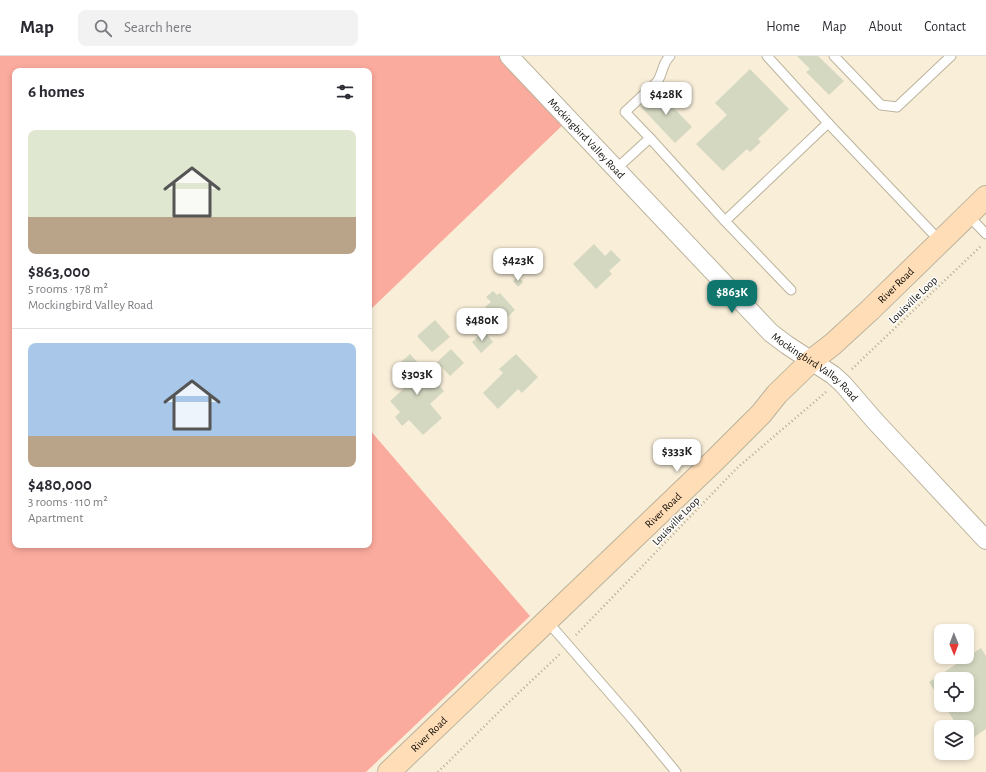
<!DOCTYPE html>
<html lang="en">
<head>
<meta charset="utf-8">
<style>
	:root { --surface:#fff; --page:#f2f2f3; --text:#2b2b33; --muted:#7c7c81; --line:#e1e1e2; --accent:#0f766e }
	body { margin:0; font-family:"Alegreya Sans",sans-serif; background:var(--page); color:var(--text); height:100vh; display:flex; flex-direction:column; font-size:15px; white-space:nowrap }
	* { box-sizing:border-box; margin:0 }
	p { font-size:13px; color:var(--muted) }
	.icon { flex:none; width:22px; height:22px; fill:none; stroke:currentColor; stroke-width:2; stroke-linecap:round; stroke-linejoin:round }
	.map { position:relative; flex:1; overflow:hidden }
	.details { position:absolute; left:12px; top:12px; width:360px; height:480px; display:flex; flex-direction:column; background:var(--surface); border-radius:8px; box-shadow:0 2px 6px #0003 }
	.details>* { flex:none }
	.needle { width:26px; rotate:179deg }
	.buttons { position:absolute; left:934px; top:568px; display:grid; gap:8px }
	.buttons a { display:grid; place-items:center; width:40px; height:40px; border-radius:8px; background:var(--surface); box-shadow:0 2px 6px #0003; font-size:20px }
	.price { position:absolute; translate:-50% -34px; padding:0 9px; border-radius:8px; background:#fff; color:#222; font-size:13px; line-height:26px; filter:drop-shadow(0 1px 2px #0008) }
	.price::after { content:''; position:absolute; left:50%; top:24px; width:12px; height:9px; margin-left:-6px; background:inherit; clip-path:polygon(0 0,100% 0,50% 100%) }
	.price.selected { background:var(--accent); color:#fff }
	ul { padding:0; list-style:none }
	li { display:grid; align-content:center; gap:8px; height:212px; padding:0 16px }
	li+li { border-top:1px solid var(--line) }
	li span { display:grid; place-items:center; height:124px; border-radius:8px; color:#555 }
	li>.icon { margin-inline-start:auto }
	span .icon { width:72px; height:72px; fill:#fffc; stroke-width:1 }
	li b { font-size:17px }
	h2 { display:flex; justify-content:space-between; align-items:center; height:48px; padding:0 16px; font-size:17px }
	header { display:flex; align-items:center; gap:24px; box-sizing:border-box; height:56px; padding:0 20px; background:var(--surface); border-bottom:1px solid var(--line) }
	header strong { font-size:19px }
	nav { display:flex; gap:22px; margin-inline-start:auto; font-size:14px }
	.search { width:280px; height:36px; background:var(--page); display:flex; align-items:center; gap:10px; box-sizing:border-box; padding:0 14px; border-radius:8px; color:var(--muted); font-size:15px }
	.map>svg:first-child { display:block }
	.forest { fill:#fbab9d }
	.building { fill:#d5d8c1 }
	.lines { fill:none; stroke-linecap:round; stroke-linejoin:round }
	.lane-casing { stroke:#bcb39d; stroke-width:11 }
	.street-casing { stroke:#bcb39d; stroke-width:20 }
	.secondary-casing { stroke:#bcb39d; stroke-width:24 }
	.path { stroke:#b1a998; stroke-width:2.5; stroke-dasharray:1 3; stroke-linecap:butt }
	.lane { stroke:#fff; stroke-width:9 }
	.street { stroke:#fff; stroke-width:18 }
	.secondary { stroke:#ffddb7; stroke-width:22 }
	.labels { text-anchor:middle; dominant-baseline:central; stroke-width:3; stroke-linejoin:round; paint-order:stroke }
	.street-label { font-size:11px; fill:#0e0b05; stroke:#fdfdfd }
</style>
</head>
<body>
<header>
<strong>Map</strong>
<div class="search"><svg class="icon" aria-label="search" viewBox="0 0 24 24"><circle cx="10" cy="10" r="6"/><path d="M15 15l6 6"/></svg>Search here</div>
<nav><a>Home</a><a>Map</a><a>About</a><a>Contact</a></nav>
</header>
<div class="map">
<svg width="986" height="716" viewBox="0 0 986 716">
	<rect width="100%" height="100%" fill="#f9efd9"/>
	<!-- forest -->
	<polygon class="forest" points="0,0 504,0 569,63 369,255 369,15 15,15 15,489 369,489 369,373 530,560 366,716 0,716"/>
	<!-- building -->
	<g class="building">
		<polygon points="797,0 818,0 844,25 829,39 806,16 810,13"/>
		<polygon points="750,13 789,53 758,83 761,86 750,96 747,93 723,115 696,88 727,59 715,47"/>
		<polygon points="657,34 692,71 675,87 640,50"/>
		<polygon points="594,188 605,200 611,194 621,204 609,215 612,218 596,233 573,208"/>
		<polygon points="517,221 523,226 518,231 513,225"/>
		<polygon points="493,235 497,239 500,237 515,254 502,266 497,260 495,261 485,251 491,246 486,241"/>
		<polygon points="435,264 450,281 432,296 417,280"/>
		<polygon points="484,275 493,286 481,297 472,286"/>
		<polygon points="451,293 464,307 450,320 437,306"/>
		<polygon points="410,298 444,335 430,348 442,362 423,379 409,364 402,370 395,361 400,356 390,345 409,328 394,312"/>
		<polygon points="516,298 538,321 522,337 518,333 498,353 483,337 503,317 499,313"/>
		<polygon points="981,592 986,600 986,673 967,686 967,671 958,671 944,649 967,649 967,623 941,623 941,645 929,626"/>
	</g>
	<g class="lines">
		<!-- lane casing -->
		<g class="lane-casing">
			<g id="lane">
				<polyline points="767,0 828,67"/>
				<polyline points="834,0 881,49 897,51 951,0"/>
				<path d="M650,82l-25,-26 32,-30c6,-8 5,-19 13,-26"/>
				<polyline points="616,113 650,82 725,165 791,234"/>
				<polyline points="968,159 986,178"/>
				<polyline points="725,165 828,67 940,185"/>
				<polyline points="547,565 634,665 676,716"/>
			</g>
		</g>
		<!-- street casing -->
		<g class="street-casing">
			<g id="street">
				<path id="s1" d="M509,0l262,277 16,12 46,30 10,9 32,37 111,119"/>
			</g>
		</g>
		<!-- secondary casing -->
		<g class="secondary-casing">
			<g id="secondary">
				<path id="s2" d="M389,716l326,-312 46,-46 16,-20 34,-33 22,-17 37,-34 116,-113"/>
			</g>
		</g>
		<!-- path -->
		<g class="path">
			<polyline points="852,313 982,189"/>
			<polyline points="576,579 737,412 826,336"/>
			<polyline points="438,716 508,647 560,598"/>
		</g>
		<!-- lane -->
		<use href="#lane" class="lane"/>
		<!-- street -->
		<use href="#street" class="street"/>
		<!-- secondary -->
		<use href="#secondary" class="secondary"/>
	</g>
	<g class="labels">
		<!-- street labels -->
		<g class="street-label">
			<text stroke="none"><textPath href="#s1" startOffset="113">Mockingbird Valley Road</textPath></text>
			<text stroke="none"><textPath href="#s2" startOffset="703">River Road</textPath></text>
			<text transform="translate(913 244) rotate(-44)">Louisville Loop</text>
			<text stroke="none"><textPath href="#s1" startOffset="437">Mockingbird Valley Road</textPath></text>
			<text stroke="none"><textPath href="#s2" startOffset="379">River Road</textPath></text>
			<text transform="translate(676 465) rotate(-46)">Louisville Loop</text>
			<text stroke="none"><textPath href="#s2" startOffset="55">River Road</textPath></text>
		</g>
	</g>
</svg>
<div class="buttons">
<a><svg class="needle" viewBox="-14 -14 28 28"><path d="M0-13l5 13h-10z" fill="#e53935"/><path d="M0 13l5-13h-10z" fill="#7c7c81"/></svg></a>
<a><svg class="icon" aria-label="locate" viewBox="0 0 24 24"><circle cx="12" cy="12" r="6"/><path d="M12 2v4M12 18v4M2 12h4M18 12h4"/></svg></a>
<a><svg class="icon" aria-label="layers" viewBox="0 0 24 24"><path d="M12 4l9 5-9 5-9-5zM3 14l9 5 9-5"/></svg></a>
</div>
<b class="price" style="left:666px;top:60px">$428K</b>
<b class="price" style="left:518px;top:226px">$423K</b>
<b class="price selected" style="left:732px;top:258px">$863K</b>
<b class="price" style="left:482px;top:286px">$480K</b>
<b class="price" style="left:417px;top:340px">$303K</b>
<b class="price" style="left:677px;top:417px">$333K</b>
<section class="details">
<h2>6 homes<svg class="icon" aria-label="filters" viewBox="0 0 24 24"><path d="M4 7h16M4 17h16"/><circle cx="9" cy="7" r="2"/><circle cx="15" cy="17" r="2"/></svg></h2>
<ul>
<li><span style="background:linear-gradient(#dfe7d0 70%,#b9a48a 0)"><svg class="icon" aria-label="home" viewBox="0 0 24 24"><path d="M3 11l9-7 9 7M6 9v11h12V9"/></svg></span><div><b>$863,000</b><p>5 rooms · 178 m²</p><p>Mockingbird Valley Road</p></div></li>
<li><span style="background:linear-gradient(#a9c7e8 75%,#b9a48a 0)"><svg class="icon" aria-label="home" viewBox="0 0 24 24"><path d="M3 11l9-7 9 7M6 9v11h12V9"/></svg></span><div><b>$480,000</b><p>3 rooms · 110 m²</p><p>Apartment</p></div></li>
</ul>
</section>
</div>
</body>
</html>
